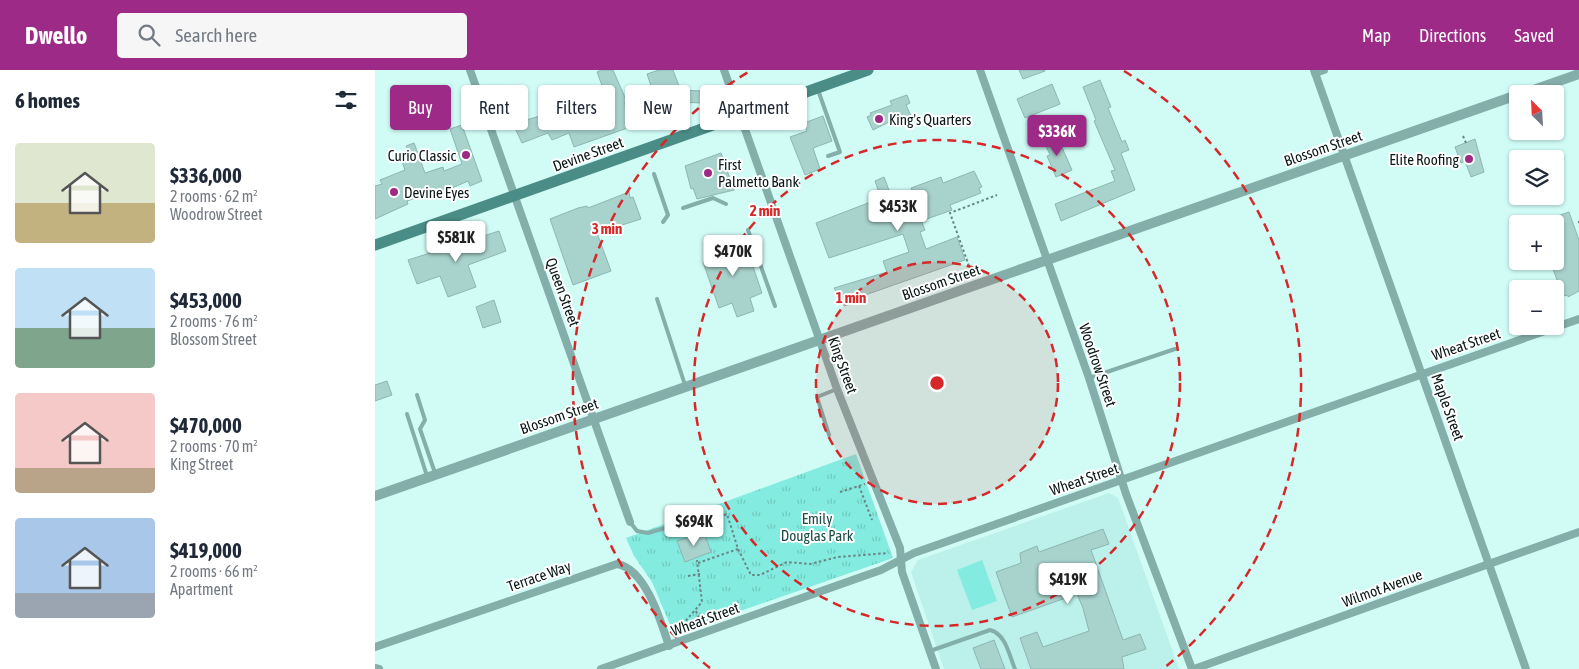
<!DOCTYPE html>
<html lang="en">
<head>
<meta charset="utf-8">
<style>
	:root { --surface:#fff; --page:#f6f6f7; --text:#1f2937; --muted:#747a83; --accent:#9c2a86 }
	body { margin:0; font-family:"Asap Condensed",sans-serif; background:var(--page); color:var(--text); height:100vh; display:flex; flex-direction:column; font-size:19px; white-space:nowrap }
	* { box-sizing:border-box; margin:0 }
	p { font-size:16px; color:var(--muted) }
	.icon { flex:none; width:28px; height:28px; fill:none; stroke:currentColor; stroke-width:2; stroke-linecap:round; stroke-linejoin:round }
	.map { position:relative; flex:1; overflow:hidden }
	.sheet { display:flex; flex-direction:column; background:var(--surface); width:375px }
	.sheet>* { flex:none }
	.hud { position:absolute; left:15px; top:15px; width:475px; height:45px; display:flex; gap:10px }
	.needle { width:32px; rotate:336deg }
	.controls { position:absolute; left:1134px; top:15px; display:grid; gap:10px }
	.controls a { display:grid; place-items:center; width:55px; height:55px; border-radius:5px; background:var(--surface); box-shadow:0 1px 4px #0004; font-size:25px }
	.price { position:absolute; translate:-50% -42px; padding:0 11px; border-radius:5px; background:#fff; color:#222; font-size:16px; line-height:32px; filter:drop-shadow(0 1px 2px #0008) }
	.price::after { content:''; position:absolute; left:50%; top:30px; width:15px; height:11px; margin-left:-8px; background:inherit; clip-path:polygon(0 0,100% 0,50% 100%) }
	.price.on { background:var(--accent); color:#fff }
	ul { padding:0; list-style:none }
	li { display:flex; align-items:center; gap:15px; height:125px; padding:0 15px }
	li span { display:grid; place-items:center; flex:none; width:140px; height:100px; border-radius:5px; color:#555 }
	li>.icon { margin-inline-start:auto }
	span .icon { width:60px; height:60px; fill:#fffc; stroke-width:1 }
	li b { font-size:21px }
	h2 { display:flex; justify-content:space-between; align-items:center; height:60px; padding:0 15px; font-size:21px }
	.tag { padding:0 18px; border-radius:5px; background:var(--surface); box-shadow:0 1px 4px #0004; font-size:18px; line-height:45px }
	.tag.on { background:var(--accent); color:#fff }
	header { display:flex; align-items:center; gap:30px; box-sizing:border-box; height:70px; padding:0 25px; background:var(--accent); color:#fff }
	header strong { font-size:24px }
	nav { display:flex; gap:28px; margin-inline-start:auto; font-size:18px }
	.search { width:350px; height:45px; background:var(--page); display:flex; align-items:center; gap:12px; box-sizing:border-box; padding:0 18px; border-radius:5px; color:var(--muted); font-size:19px }
	main { display:flex; flex:1; min-height:0 }
	.map>svg:first-child { display:block }
	.built { fill:#bbf1ea }
	.green { fill:#83ebe0 }
	.park { fill:url(#park-tufts) }
	.building { fill:#a8d2cc; stroke:#8db6b1 }
	.lines { fill:none; stroke-linecap:round; stroke-linejoin:round }
	.path { stroke:#698682; stroke-width:2; stroke-dasharray:2.5 2.5; stroke-linecap:butt }
	.service { stroke:#84aea9; stroke-width:4 }
	.minor { stroke:#84aea9; stroke-width:8 }
	.tertiary { stroke:#84aea9; stroke-width:10 }
	.secondary { stroke:#4a8d86; stroke-width:11 }
	.ring { fill:none; stroke:#d62828; stroke-width:2.5; stroke-dasharray:9 6 }
	.poi-dot { fill:#9c2a86; stroke:#fff; stroke-width:2 }
	.labels { text-anchor:middle; dominant-baseline:central; stroke-width:4; stroke-linejoin:round; paint-order:stroke }
	.poi-label { font-size:15px; fill:#081816; stroke:#fff; text-anchor:start }
	.street-label { font-size:15px; fill:#081816; stroke:#fff }
	.park-label { font-size:15px; fill:#194a45; stroke:#fff }
	.centre { fill:#d62828; stroke:#fff; stroke-width:2.5 }
	.ring-label { font-size:15px; text-anchor:middle; font-weight:bold; fill:#d62828; stroke:#fff; stroke-width:4; stroke-linejoin:round; paint-order:stroke }
</style>
</head>
<body>
<header>
<strong>Dwello</strong>
<div class="search"><svg class="icon" aria-label="search" viewBox="0 0 24 24"><circle cx="10" cy="10" r="6"/><path d="M15 15l6 6"/></svg>Search here</div>
<nav><a>Map</a><a>Directions</a><a>Saved</a></nav>
</header>
<main>
<section class="sheet">
<h2>6 homes<svg class="icon" aria-label="filters" viewBox="0 0 24 24"><path d="M4 7h16M4 17h16"/><circle cx="9" cy="7" r="2"/><circle cx="15" cy="17" r="2"/></svg></h2>
<ul>
<li><span style="background:linear-gradient(#dfe7d0 60%,#c2b280 0)"><svg class="icon" aria-label="home" viewBox="0 0 24 24"><path d="M3 11l9-7 9 7M6 9v11h12V9"/></svg></span><div><b>$336,000</b><p>2 rooms · 62 m²</p><p>Woodrow Street</p></div></li>
<li><span style="background:linear-gradient(#bfe0f5 60%,#7fa58c 0)"><svg class="icon" aria-label="home" viewBox="0 0 24 24"><path d="M3 11l9-7 9 7M6 9v11h12V9"/></svg></span><div><b>$453,000</b><p>2 rooms · 76 m²</p><p>Blossom Street</p></div></li>
<li><span style="background:linear-gradient(#f6c9c9 75%,#b9a48a 0)"><svg class="icon" aria-label="home" viewBox="0 0 24 24"><path d="M3 11l9-7 9 7M6 9v11h12V9"/></svg></span><div><b>$470,000</b><p>2 rooms · 70 m²</p><p>King Street</p></div></li>
<li><span style="background:linear-gradient(#a9c7e8 75%,#9aa5b1 0)"><svg class="icon" aria-label="home" viewBox="0 0 24 24"><path d="M3 11l9-7 9 7M6 9v11h12V9"/></svg></span><div><b>$419,000</b><p>2 rooms · 66 m²</p><p>Apartment</p></div></li>
</ul>
</section>
<div class="map">
<svg width="1204" height="599" viewBox="0 0 1204 599">
	<defs>
		<pattern id="park-tufts" width="24" height="20" patternUnits="userSpaceOnUse" patternTransform="scale(1.25)"><rect width="24" height="20" fill="#83ebe0"/><path d="M3 7l-1-3M5 7V3M7 7l1-3M15 17l-1-3M17 17v-4M19 17l1-3" fill="none" stroke="#70c9bf"/></pattern>
	</defs>
	<rect width="100%" height="100%" fill="#d1fcf6"/>
	<!-- built -->
	<polygon class="built" points="734,423 743,428 804,599 569,599 536,502 543,490"/>
	<!-- green -->
	<polygon class="green" points="607,490 622,531 597,540 582,500"/>
	<!-- park -->
	<polygon class="park" points="481,384 518,488 299,564 277,512 259,486 251,468"/>
	<!-- building -->
	<g class="building">
		<polygon points="226,0 238,0 252,32 249,32 258,56 199,77 194,63 177,70 173,63 147,73 138,54 198,36 203,39 232,29 222,2"/>
		<polygon points="284,0 298,0 304,16 279,25 272,4"/>
		<polygon points="644,0 670,0 670,1 648,9"/>
		<polygon points="725,10 736,37 733,38 747,72 750,70 754,80 746,83 760,120 686,151 680,134 740,111 736,101 740,100 719,51 721,50 708,17"/>
		<polygon points="677,14 685,34 650,48 642,29"/>
		<polygon points="304,20 328,21 327,33 303,32"/>
		<polygon points="532,25 535,33 531,35 536,46 524,51 522,48 498,60 492,47 496,45 495,43 517,35 515,31"/>
		<polygon points="448,46 457,71 438,78 445,99 430,105 415,67 432,61 429,53"/>
		<polygon points="87,55 107,111 95,116 93,111 61,125 60,121 32,131 33,134 0,149 0,116 7,114 5,110 30,100 25,85 34,82 31,76 39,73 50,103 68,97 69,101 87,94 75,59"/>
		<polygon points="682,66 697,100 681,107 672,86 675,85 669,72"/>
		<polygon points="1100,69 1109,102 1096,107 1090,91 1086,93 1080,77"/>
		<polygon points="346,83 359,120 322,129 318,118 316,119 310,96"/>
		<polygon points="599,101 607,117 604,118 606,123 575,135 577,140 549,150 547,153 550,160 545,162 551,179 582,167 590,190 476,230 477,233 469,236 459,218 512,202 508,191 534,182 528,164 454,188 441,153 506,128 500,111 509,107 518,131 538,123 536,118 566,107 568,113"/>
		<polygon points="254,122 255,128 258,127 266,149 222,163 236,201 198,215 175,149 203,138 212,136 213,138"/>
		<polygon points="1194,142 1204,170 1204,221 1193,227 1193,225 1188,226 1175,191 1180,191 1180,154 1163,153"/>
		<polygon points="124,161 131,181 93,195 101,217 73,227 65,206 42,214 33,190"/>
		<polygon points="353,167 358,181 371,176 387,223 375,228 379,241 362,247 357,233 344,238 328,192 341,187 336,174"/>
		<polygon points="119,230 126,252 108,258 101,237"/>
		<polygon points="12,311 17,325 0,331 0,315"/>
		<polygon points="728,459 734,474 716,480 748,570 765,564 771,579 747,587 749,599 656,599 645,568 662,562 668,577 714,561 708,538 702,524 637,547 621,502 646,493 645,483 662,476 664,482"/>
		<polygon points="329,462 336,482 310,492 302,471"/>
		<polygon points="619,570 630,599 606,599 598,578"/>
	</g>
	<g class="lines">
		<!-- path -->
		<g class="path">
			<polyline points="1088,66 1091,73"/>
			<polyline points="1204,151 1204,153"/>
			<polyline points="594,196 575,143 622,125"/>
			<polyline points="484,416 497,450"/>
			<polyline points="465,422 490,414"/>
			<polyline points="330,451 352,444 363,479 376,505 385,505 412,492 435,494 463,487 513,483"/>
			<polyline points="323,493 363,479"/>
			<polyline points="313,506 325,504"/>
			<polyline points="321,541 326,553"/>
			<polyline points="301,562 327,532 322,490"/>
		</g>
		<!-- service -->
		<g class="service">
			<polyline points="443,20 465,82 453,86"/>
			<polyline points="279,104 293,145 288,152"/>
			<polyline points="308,138 338,128 351,134"/>
			<polyline points="373,160 400,236"/>
			<polyline points="282,229 310,315"/>
			<polyline points="714,308 800,279"/>
			<polyline points="42,325 50,350 45,359 60,403"/>
			<polyline points="32,344 52,406"/>
			<polyline points="454,365 442,327 462,319"/>
			<polyline points="255,452 262,461 273,463 324,448"/>
			<path d="M555,581l60,-21c16,4 19,25 25,39"/>
		</g>
		<!-- minor -->
		<g class="minor">
			<polyline points="95,0 255,452"/>
			<polyline points="349,0 462,319 525,478 527,502 561,599"/>
			<polyline points="605,0 714,308 751,424 817,599"/>
			<polyline points="939,0 1151,599"/>
			<polyline points="940,3 949,0"/>
			<path d="M0,577l242,-83c29,5 44,58 52,82"/>
			<polyline points="0,598 4,599"/>
			<polyline points="226,599 506,500 539,483 1204,249"/>
			<polyline points="819,599 1204,462"/>
		</g>
		<!-- tertiary -->
		<g class="tertiary">
			<polyline points="1147,24 1204,4"/>
			<polyline points="0,426 1142,25"/>
		</g>
		<!-- secondary -->
		<polyline class="secondary" points="0,175 493,0"/>
	</g>
	<!-- distance rings -->
	<circle cx="562" cy="313" r="121" fill="#d62828" fill-opacity=".12"/>
	<g class="ring">
		<circle cx="562" cy="313" r="121"/>
		<circle cx="562" cy="313" r="243"/>
		<path d="M335 598A364 364 0 0 1 375 1M749 1A364 364 0 0 1 789 598"/>
	</g>
	<!-- markers -->
	<g class="poi-dot">
		<circle cx="504" cy="49" r="5"/>
		<circle cx="91" cy="85" r="5"/>
		<circle cx="1094" cy="89" r="5"/>
		<circle cx="333" cy="103" r="5"/>
		<circle cx="19" cy="122" r="5"/>
	</g>
	<g class="labels">
		<!-- poi labels -->
		<g class="poi-label">
			<text x="514" y="49">King's Quarters</text>
			<text x="81" y="85" text-anchor="end">Curio Classic</text>
			<text x="1084" y="89" text-anchor="end">Elite Roofing</text>
			<text x="343" y="94">First<tspan x="343" dy="17">Palmetto Bank</tspan></text>
			<text x="29" y="122">Devine Eyes</text>
		</g>
		<!-- street labels -->
		<g class="street-label">
			<text transform="translate(948 78) rotate(-19)">Blossom Street</text>
			<text transform="translate(213 84) rotate(-20)">Devine Street</text>
			<text transform="translate(566 212) rotate(-19)">Blossom Street</text>
			<text transform="translate(188 222) rotate(70)">Queen Street</text>
			<text transform="translate(1091 274) rotate(-19)">Wheat Street</text>
			<text transform="translate(468 295) rotate(70)">King Street</text>
			<text transform="translate(723 295) rotate(71)">Woodrow Street</text>
			<text transform="translate(1073 337) rotate(70)">Maple Street</text>
			<text transform="translate(184 346) rotate(-19)">Blossom Street</text>
			<text transform="translate(709 409) rotate(-19)">Wheat Street</text>
			<text transform="translate(164 506) rotate(-19)">Terrace Way</text>
			<text transform="translate(1007 518) rotate(-20)">Wilmot Avenue</text>
			<text transform="translate(330 549) rotate(-20)">Wheat Street</text>
		</g>
		<!-- park labels -->
		<g class="park-label">
			<text x="442" y="448">Emily<tspan x="442" dy="17">Douglas Park</tspan></text>
		</g>
	</g>
	<circle cx="562" cy="313" r="8" class="centre"/>
	<g class="ring-label">
		<text x="390" y="146">2 min</text>
		<text x="232" y="164">3 min</text>
		<text x="476" y="233">1 min</text>
	</g>
</svg>
<div class="controls">
<a><svg class="needle" viewBox="-14 -14 28 28"><path d="M0-13l5 13h-10z" fill="#e53935"/><path d="M0 13l5-13h-10z" fill="#747a83"/></svg></a>
<a><svg class="icon" aria-label="layers" viewBox="0 0 24 24"><path d="M12 4l9 5-9 5-9-5zM3 14l9 5 9-5"/></svg></a>
<a>+</a>
<a>−</a>
</div>
<b class="price on" style="left:682px;top:87px">$336K</b>
<b class="price" style="left:523px;top:162px">$453K</b>
<b class="price" style="left:81px;top:193px">$581K</b>
<b class="price" style="left:358px;top:207px">$470K</b>
<b class="price" style="left:319px;top:477px">$694K</b>
<b class="price" style="left:693px;top:535px">$419K</b>
<div class="hud">
<a class="tag on">Buy</a>
<a class="tag">Rent</a>
<a class="tag">Filters</a>
<a class="tag">New</a>
<a class="tag">Apartment</a>
</div>
</div>
</main>
</body>
</html>
